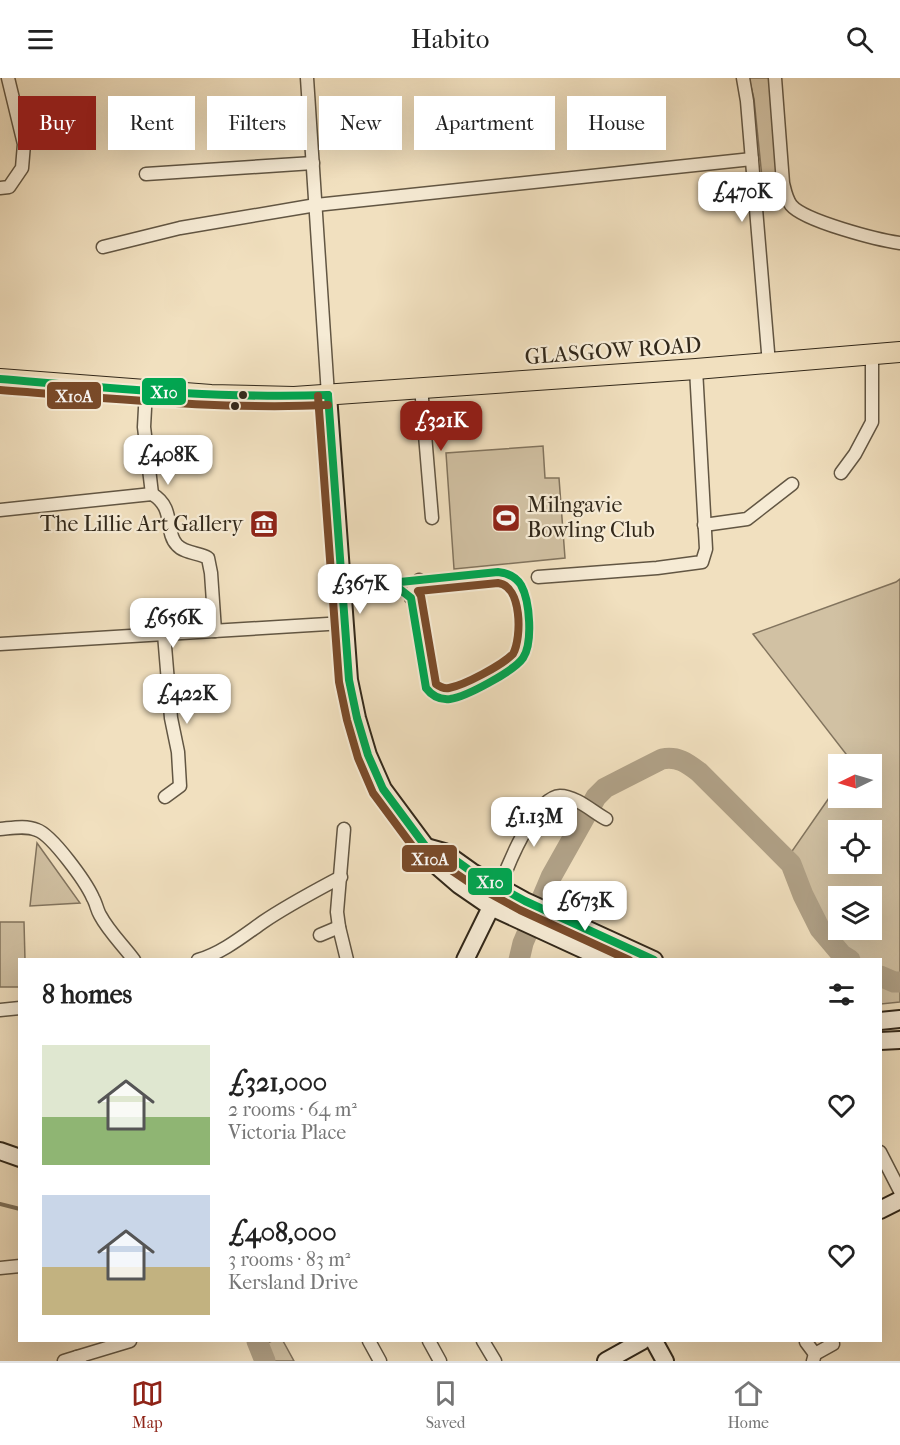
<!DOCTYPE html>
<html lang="en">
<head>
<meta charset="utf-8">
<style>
	:root { --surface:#fff; --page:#f6f6f6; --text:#222; --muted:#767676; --line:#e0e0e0; --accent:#8f2418 }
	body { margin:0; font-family:"IM FELL French Canon",serif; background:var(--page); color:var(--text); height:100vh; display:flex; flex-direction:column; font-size:22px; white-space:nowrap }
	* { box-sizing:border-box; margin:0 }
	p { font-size:20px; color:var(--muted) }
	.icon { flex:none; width:33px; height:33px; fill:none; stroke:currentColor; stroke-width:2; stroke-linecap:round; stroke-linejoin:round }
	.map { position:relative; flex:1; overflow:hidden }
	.sheet { position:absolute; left:18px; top:880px; width:864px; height:384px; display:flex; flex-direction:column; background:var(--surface); border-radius:0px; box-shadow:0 6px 24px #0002 }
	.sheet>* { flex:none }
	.banner { position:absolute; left:18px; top:18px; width:864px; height:54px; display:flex; gap:12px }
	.needle { width:39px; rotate:265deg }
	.fabs { position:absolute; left:828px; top:676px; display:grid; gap:12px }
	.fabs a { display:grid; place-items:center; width:54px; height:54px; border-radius:0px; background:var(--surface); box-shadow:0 6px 24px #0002; font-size:30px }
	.price { position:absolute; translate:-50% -51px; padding:0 14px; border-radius:12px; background:#fff; color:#222; font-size:20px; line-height:39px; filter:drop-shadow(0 2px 3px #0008) }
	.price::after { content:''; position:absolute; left:50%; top:36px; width:18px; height:14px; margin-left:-9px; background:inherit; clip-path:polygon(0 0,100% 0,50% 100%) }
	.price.active { background:var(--accent); color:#fff }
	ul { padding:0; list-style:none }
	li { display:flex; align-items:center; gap:18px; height:150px; padding:0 24px }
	li span { display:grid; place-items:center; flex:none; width:168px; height:120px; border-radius:0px; color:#555 }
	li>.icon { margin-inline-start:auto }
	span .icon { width:72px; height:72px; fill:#fffc; stroke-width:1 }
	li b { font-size:26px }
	h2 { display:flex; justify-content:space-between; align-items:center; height:72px; padding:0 24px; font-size:26px }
	.tag { padding:0 21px; border-radius:0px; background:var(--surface); box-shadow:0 6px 24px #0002; font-size:21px; line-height:54px }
	.tag.active { background:var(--accent); color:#fff }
	header { display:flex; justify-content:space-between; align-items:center; height:78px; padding:0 24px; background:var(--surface); font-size:27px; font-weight:600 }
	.tabs { display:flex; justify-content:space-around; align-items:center; height:84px; border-top:2px solid var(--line); background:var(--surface); font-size:16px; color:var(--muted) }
	.tabs a { display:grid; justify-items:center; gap:3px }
	.tabs .active { color:var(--accent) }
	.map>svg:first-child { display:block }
	.green { fill:#d1c1a3; stroke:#82745e; stroke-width:1.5; fill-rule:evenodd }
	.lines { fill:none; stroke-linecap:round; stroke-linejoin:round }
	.stream { stroke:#7e715b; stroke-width:4 }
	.river { stroke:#b0a187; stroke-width:21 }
	.street-casing { stroke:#625643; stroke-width:15 }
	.secondary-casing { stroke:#32281a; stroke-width:20 }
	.primary-casing { stroke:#32281a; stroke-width:22 }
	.street { stroke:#f6ebd5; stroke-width:12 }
	.secondary { stroke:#f6ebd5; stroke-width:16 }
	.primary { stroke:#f1e0bf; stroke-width:20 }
	.bus-1-casing { stroke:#f6ebd5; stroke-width:12 }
	.bus-2-casing { stroke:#f6ebd5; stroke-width:12 }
	.bus-1 { stroke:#00a651; stroke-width:8 }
	.bus-2 { stroke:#7a4b2a; stroke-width:8 }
	.bus-dot { fill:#32281a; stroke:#f6ebd5; stroke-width:2 }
	.labels { text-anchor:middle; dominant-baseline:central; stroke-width:4.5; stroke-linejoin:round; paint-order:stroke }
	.street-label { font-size:22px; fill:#32281a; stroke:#f6ebd5 }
	.poi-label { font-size:22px; fill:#32281a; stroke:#f6ebd5; text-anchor:start }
	.line-badge { stroke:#f6ebd5; stroke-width:2 }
	.badge-label { font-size:16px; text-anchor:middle; font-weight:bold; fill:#fff }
</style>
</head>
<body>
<header><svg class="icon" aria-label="menu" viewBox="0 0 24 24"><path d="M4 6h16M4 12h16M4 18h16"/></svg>Habito<svg class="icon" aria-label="search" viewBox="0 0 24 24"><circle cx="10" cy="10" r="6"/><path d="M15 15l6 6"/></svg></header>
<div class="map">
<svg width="900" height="1283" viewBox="0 0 900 1283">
	<rect width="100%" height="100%" fill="#f1e0bf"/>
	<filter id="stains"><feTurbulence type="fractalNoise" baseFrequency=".00333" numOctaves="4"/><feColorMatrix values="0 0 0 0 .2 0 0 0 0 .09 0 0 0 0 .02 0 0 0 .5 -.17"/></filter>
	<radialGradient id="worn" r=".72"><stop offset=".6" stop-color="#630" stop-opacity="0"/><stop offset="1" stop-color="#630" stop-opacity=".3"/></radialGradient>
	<!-- green -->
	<g class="green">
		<polygon points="749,0 771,0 779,119 765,129 754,21"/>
		<polygon points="543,368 545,400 559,400 565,480 454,491 446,375"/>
		<path d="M900,501v423l-19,2 -1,-44h-37l-20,-14 -33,-92 48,-69v13h34v-33h-19v-2l-100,-129 143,-52zM838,753h34v33h-34zM838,819h34v33h-34z"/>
		<polygon points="37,765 80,825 30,828"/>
		<polygon points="0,844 24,844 25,882 20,882 19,909 0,909"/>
		<polygon points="272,1263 283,1263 294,1283 270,1283 262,1267"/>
	</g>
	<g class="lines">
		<!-- stream -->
		<polyline class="stream" points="0,1126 20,1131"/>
		<!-- river -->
		<g class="river">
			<path d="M519,882l4,-17 28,-66 45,-80 9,-9 57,-29c16,-3 25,4 37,13l92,92 12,31 17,34 22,26 8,5"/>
			<polyline points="880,898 894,904 900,904"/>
			<polyline points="257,1263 265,1283"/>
		</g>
		<!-- street casing -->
		<g class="street-casing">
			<g id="street">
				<polyline points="307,0 328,317"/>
				<polyline points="743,0 747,23 769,286"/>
				<path d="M775,0l8,105c2,8 3,15 8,22 13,16 87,35 109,38"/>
				<polyline points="146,96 313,85"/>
				<polyline points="0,110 9,109 22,90 24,66 8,0"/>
				<polyline points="103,169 180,150 316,127 752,81"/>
				<polyline points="421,309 432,440"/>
				<polyline points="146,312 144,349 152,416"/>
				<polyline points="841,395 855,376 872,344 872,277"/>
				<path d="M0,432l152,-16c24,14 12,38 25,51 7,8 22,8 31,13l3,15 4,58"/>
				<polyline points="704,447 747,441 792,406"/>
				<polyline points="538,499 657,490 702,484 706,471 696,291"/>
				<polyline points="411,520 413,512 419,502"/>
				<polyline points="164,556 171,640 178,674 180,708 165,719"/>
				<polyline points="0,566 344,545"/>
				<path d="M0,751c12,-1 26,-4 37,1 15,5 49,52 56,68 3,5 4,12 7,17 9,17 23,30 34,45"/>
				<polyline points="344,751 337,834 339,849 347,882"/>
				<path d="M500,810c7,-22 35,-91 60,-92 16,0 33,16 46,23"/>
				<polyline points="320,857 339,849"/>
				<path d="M198,882c24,-7 45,-24 65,-38 25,-17 52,-31 78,-45"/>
				<polyline points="0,932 20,930"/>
				<polyline points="880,1074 900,1113"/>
				<polyline points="0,1190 20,1188"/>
				<polyline points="369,1263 380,1283"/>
				<polyline points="429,1263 440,1283"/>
				<polyline points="483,1263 495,1283"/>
				<polyline points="806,1264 815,1276"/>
				<polyline points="64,1283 77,1279"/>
				<polyline points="80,1283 77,1279 130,1263"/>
				<polyline points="813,1283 815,1276 833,1266"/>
			</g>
		</g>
		<!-- secondary casing -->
		<g class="secondary-casing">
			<g id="secondary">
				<polyline points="328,317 349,602 357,640 368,677 383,711 426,769 437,788 459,807 491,829 606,882"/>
				<polyline points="426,769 444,774 472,794 525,823 654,882"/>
				<polyline points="465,882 496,819"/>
				<polyline points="880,943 900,941"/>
				<polyline points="880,963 900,962"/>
				<polyline points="0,1073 20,1080"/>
				<polyline points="880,1132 900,1122"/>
				<polyline points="654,1263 665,1283"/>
				<polyline points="606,1283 642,1263"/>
			</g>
		</g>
		<!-- primary casing -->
		<g class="primary-casing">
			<polyline id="primary" points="0,301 211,317 294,319 696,291 900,274"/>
		</g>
		<!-- street -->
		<use href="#street" class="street"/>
		<!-- secondary -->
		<use href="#secondary" class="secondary"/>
		<!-- primary -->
		<use href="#primary" class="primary"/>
		<!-- bus-1 casing -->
		<g class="bus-1-casing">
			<g id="bus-1">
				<path d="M0,301c109,9 218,20 328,16"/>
				<polyline points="328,317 349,602 357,640 368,677 383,711 426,769 444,774 472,794 525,823 654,882"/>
				<path d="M341,510l157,-16c10,1 18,5 23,13 9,16 12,58 2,73 -9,13 -57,39 -73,41 -10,1 -18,-3 -24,-11l-15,-90 -19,-15"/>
			</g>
		</g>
		<!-- bus-2 casing -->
		<g class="bus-2-casing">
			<g id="bus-2">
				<path d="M0,312c110,8 218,20 328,15"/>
				<polyline points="318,318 339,604 347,642 358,680 373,715 419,777 439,784 467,803 520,832 629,882"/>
				<path d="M498,505c24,3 24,54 15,71 -11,11 -48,31 -64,34 -5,1 -9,-1 -13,-4l-15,-88 -3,-5z"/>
				<polyline points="342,520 389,516"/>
			</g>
		</g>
		<!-- bus-1 -->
		<use href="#bus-1" class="bus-1"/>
		<!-- bus-2 -->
		<use href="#bus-2" class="bus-2"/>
	</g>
	<!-- icons -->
	<defs>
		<g id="stadium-square" transform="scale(1.5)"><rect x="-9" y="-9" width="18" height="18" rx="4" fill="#8f2418" stroke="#f6ebd5"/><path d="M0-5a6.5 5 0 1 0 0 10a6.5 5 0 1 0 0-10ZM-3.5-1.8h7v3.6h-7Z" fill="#fff"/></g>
		<g id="museum-square" transform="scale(1.5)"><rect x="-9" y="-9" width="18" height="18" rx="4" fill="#8f2418" stroke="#f6ebd5"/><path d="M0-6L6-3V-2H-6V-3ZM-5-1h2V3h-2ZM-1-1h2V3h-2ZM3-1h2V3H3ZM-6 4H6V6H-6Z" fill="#fff"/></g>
	</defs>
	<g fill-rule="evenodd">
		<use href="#stadium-square" x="506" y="440"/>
		<use href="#museum-square" x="264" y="446"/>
	</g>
	<!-- markers -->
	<g class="bus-dot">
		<circle cx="243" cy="317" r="5"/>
		<circle cx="235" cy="328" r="5"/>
	</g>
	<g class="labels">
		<!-- street labels -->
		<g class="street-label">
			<text transform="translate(613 273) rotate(-4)">GLASGOW ROAD</text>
		</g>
		<!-- poi labels -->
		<g class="poi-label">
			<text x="527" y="427">Milngavie<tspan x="527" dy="25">Bowling Club</tspan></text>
			<text x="243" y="446" text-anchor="end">The Lillie Art Gallery</text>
		</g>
	</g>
	<g class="line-badge">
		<rect x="141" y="299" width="46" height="29" rx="6" fill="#00a651"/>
		<rect x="46" y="303" width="56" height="29" rx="6" fill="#7a4b2a"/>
		<rect x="401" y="766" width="57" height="29" rx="6" fill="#7a4b2a"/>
		<rect x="467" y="789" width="46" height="29" rx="6" fill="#00a651"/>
	</g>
	<g class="badge-label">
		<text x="164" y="320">X10</text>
		<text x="74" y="324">X10A</text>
		<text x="430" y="787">X10A</text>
		<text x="490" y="810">X10</text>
	</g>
	<rect width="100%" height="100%" filter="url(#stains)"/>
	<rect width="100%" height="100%" fill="url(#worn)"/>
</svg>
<div class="fabs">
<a><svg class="needle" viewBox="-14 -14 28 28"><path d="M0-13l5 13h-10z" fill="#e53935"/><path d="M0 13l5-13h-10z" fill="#767676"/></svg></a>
<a><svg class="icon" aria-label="locate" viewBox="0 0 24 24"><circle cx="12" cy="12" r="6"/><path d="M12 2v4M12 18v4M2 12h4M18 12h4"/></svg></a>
<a><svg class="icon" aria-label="layers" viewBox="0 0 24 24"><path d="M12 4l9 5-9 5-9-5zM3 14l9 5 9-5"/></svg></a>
</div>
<b class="price" style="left:742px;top:145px">£470K</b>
<b class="price active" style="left:441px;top:374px">£321K</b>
<b class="price" style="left:168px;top:408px">£408K</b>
<b class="price" style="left:360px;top:537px">£367K</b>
<b class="price" style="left:173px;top:571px">£656K</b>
<b class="price" style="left:187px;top:647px">£422K</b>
<b class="price" style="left:534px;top:770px">£1.13M</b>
<b class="price" style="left:585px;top:854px">£673K</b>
<div class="banner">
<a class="tag active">Buy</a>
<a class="tag">Rent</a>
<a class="tag">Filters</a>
<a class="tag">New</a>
<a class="tag">Apartment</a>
<a class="tag">House</a>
</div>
<section class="sheet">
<h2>8 homes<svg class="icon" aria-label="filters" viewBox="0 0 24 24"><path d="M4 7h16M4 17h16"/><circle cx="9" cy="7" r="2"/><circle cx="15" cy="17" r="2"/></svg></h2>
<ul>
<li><span style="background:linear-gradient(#dfe7d0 60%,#8fb573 0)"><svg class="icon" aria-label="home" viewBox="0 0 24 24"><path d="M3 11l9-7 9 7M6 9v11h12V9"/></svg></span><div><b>£321,000</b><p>2 rooms · 64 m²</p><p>Victoria Place</p></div><svg class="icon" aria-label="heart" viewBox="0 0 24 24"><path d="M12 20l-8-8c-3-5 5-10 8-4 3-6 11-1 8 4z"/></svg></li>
<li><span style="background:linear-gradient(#c9d6e8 60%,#c2b280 0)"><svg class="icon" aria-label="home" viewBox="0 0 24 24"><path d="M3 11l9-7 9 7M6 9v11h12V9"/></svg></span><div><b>£408,000</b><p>3 rooms · 83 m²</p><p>Kersland Drive</p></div><svg class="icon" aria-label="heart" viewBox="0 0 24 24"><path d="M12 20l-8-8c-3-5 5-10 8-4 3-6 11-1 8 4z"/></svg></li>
</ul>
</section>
</div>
<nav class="tabs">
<a class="active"><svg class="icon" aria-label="map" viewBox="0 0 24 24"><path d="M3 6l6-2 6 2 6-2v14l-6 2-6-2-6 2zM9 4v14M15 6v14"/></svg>Map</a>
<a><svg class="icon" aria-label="saved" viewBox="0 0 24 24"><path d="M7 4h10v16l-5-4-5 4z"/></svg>Saved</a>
<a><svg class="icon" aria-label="home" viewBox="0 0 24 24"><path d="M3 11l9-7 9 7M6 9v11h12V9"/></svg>Home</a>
</nav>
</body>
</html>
